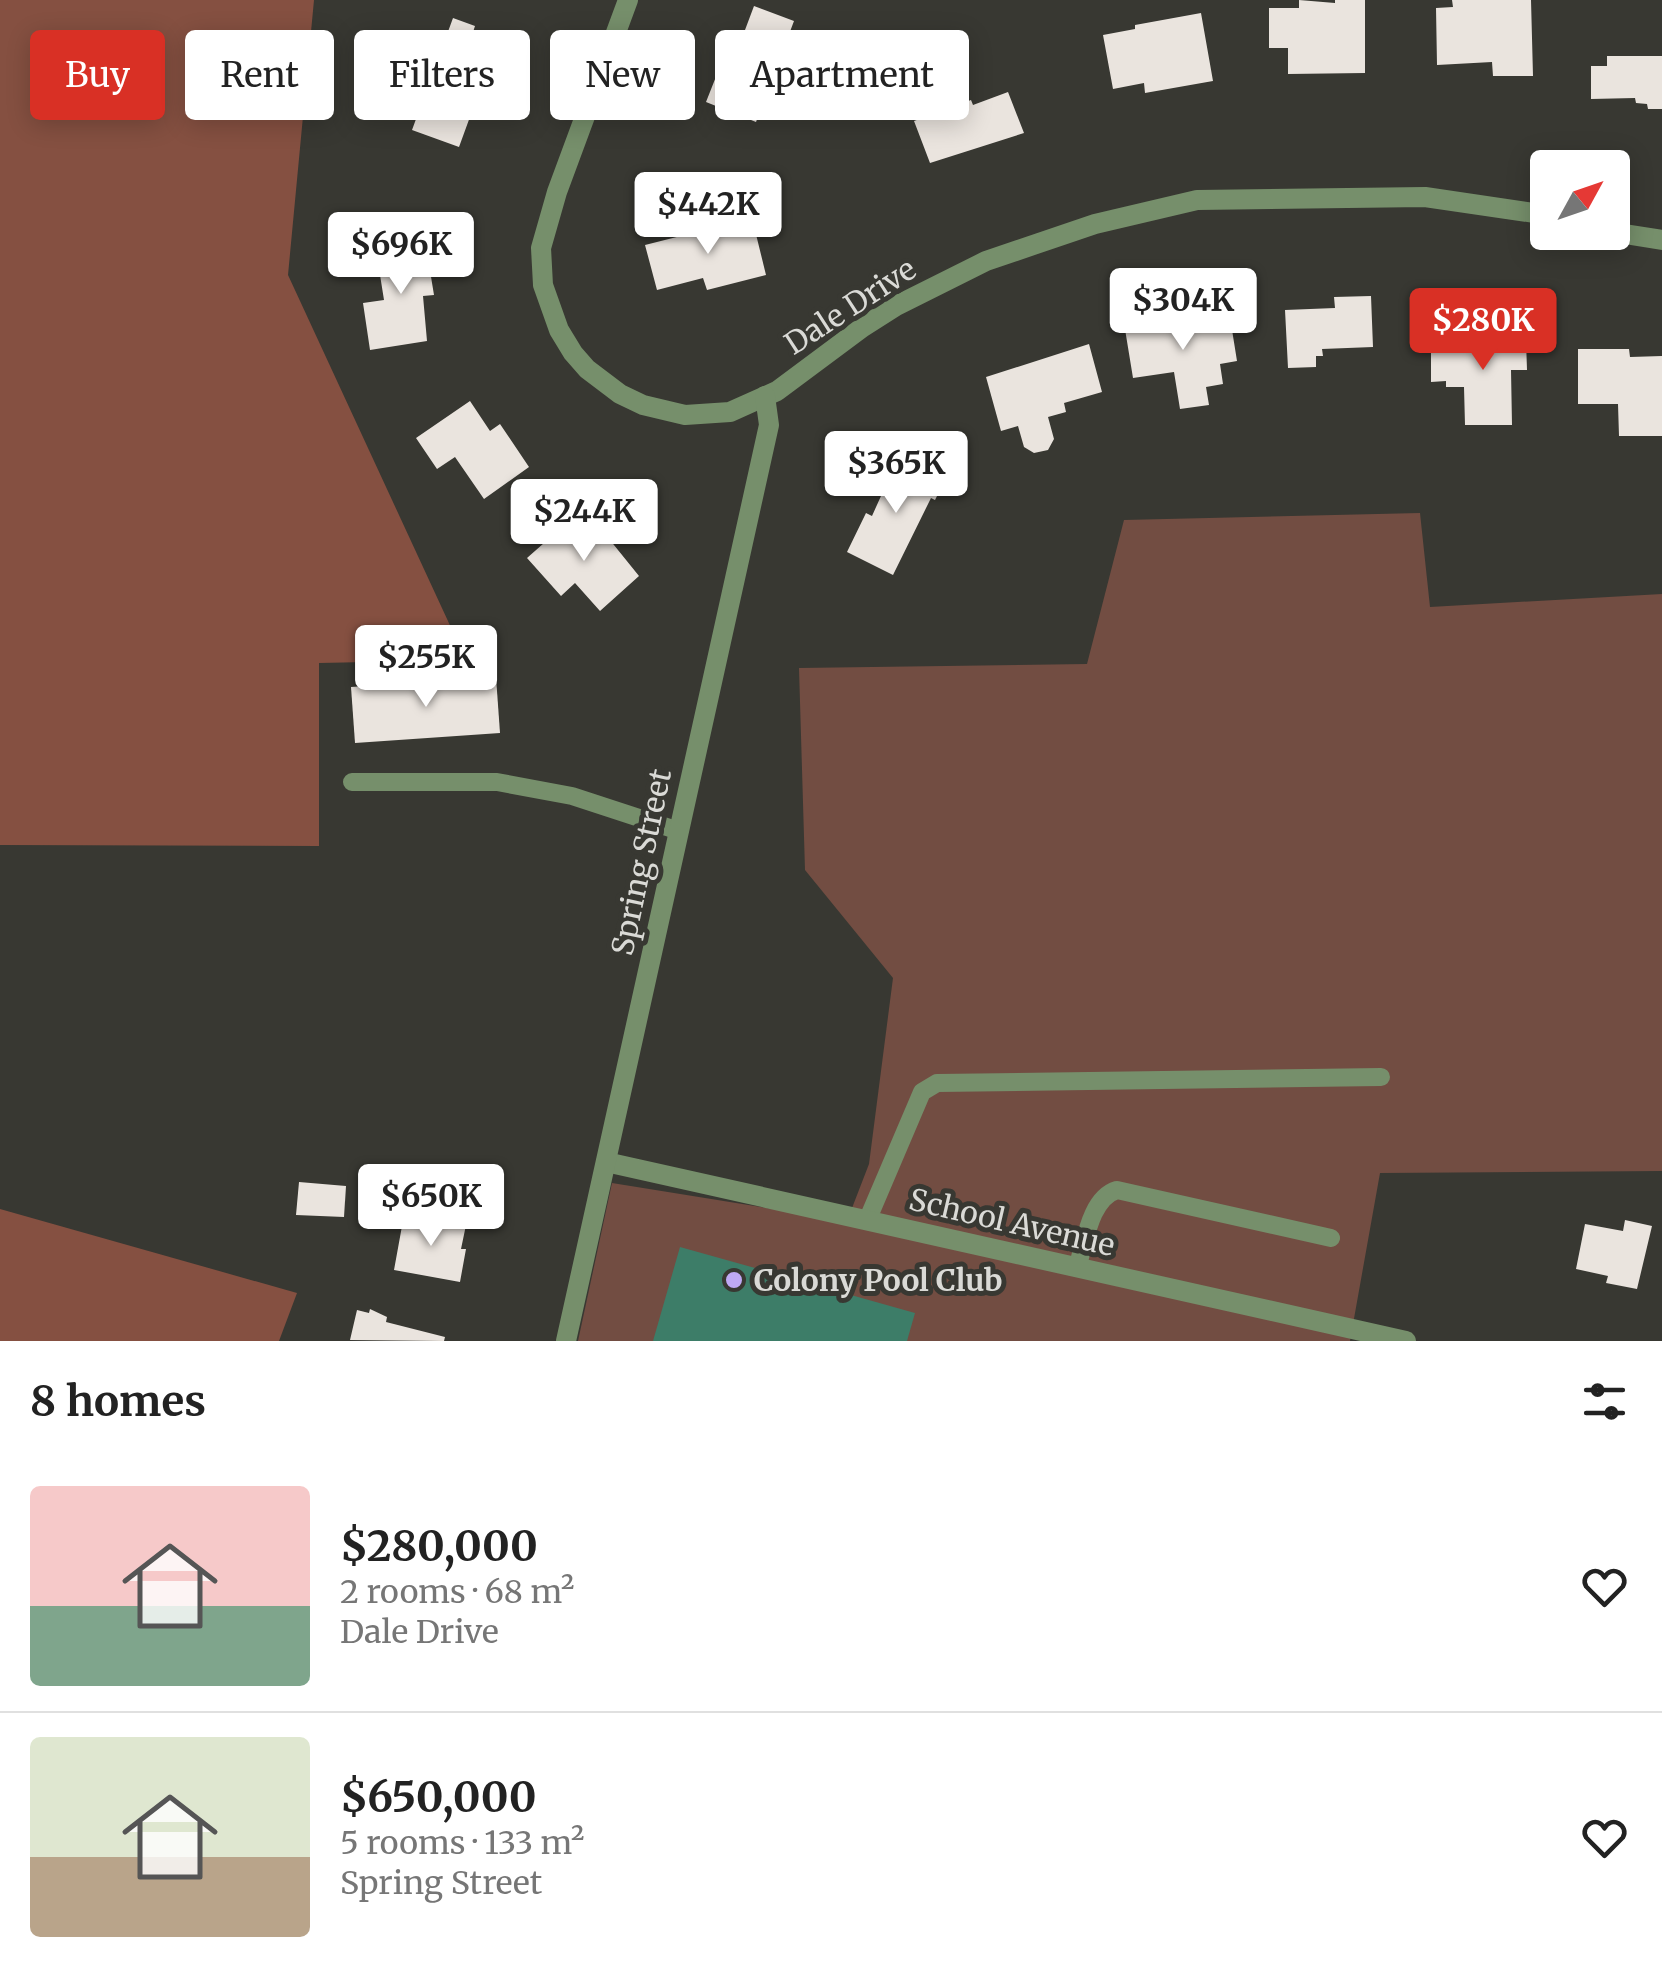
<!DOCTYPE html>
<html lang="en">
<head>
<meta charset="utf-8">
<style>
	:root { --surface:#fff; --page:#f2f2f2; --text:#222; --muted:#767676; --line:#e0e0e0; --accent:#d93025 }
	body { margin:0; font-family:Merriweather,serif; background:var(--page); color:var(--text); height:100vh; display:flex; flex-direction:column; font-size:38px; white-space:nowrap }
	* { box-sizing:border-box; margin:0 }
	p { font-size:32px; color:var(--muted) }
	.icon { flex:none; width:55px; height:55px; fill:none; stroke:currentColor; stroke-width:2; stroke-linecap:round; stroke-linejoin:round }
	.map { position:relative; height:1341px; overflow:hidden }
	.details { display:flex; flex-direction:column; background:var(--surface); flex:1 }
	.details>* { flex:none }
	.guide { position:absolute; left:30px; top:30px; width:1000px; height:90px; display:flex; gap:20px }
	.needle { width:65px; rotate:50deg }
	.fabs { position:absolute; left:1530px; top:150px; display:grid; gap:20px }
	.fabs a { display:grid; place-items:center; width:100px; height:100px; border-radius:10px; background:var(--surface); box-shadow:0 5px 25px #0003; font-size:50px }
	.price { position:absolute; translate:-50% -85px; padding:0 22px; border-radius:10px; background:#fff; color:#222; font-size:32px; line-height:65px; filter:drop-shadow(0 2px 5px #0008) }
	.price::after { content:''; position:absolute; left:50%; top:60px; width:30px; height:22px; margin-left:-15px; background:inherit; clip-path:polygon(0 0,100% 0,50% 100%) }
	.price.current { background:var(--accent); color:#fff }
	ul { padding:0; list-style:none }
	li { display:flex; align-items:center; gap:30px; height:250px; padding:0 30px }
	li+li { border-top:2px solid var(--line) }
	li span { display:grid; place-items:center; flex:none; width:280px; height:200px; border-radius:10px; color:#555 }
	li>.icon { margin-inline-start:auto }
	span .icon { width:120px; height:120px; fill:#fffc; stroke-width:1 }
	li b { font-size:42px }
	h2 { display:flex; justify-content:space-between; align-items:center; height:120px; padding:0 30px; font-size:42px }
	.tag { padding:0 35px; border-radius:10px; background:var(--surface); box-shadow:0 5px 25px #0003; font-size:35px; line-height:90px }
	.tag.current { background:var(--accent); color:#fff }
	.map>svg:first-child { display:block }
	.green { fill:#724d42 }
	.forest { fill:#855041 }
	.water { fill:#3d7d68 }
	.building { fill:#eae4de }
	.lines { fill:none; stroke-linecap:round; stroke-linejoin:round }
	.service { stroke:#768f6b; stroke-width:18 }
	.minor { stroke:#768f6b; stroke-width:20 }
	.poi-dot { fill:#bfa9f4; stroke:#383832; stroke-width:4 }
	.labels { text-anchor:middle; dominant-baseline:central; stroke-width:10; stroke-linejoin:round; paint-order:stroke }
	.street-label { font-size:30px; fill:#dadad6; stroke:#383832 }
	.poi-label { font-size:30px; font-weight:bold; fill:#dadad6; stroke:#383832; text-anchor:start }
</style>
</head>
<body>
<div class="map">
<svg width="1662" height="1341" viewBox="0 0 1662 1341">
	<rect width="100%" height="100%" fill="#383832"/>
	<!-- green -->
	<polygon class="green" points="1420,513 1430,607 1662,594 1662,1171 1380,1173 1350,1341 578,1341 612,1183 847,1221 869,1164 893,978 805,870 799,668 1087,664 1124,520"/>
	<!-- forest -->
	<g class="forest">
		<polygon points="0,0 314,0 288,275 466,660 319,663 319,846 0,845"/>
		<polygon points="0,1209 297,1293 279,1341 0,1341"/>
	</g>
	<!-- water -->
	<polygon class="water" points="680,1247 915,1313 907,1341 653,1341"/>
	<!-- building -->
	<g class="building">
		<polygon points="1299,0 1335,3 1335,0 1365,0 1365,73 1288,74 1288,48 1269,48 1269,8 1299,8"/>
		<polygon points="1452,0 1531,0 1533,76 1493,76 1492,62 1437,65 1436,8 1453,7"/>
		<polygon points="754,6 794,21 756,122 706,102 723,59 733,62"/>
		<polygon points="1201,13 1213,81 1145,93 1144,83 1113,89 1103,35 1135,29 1135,25"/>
		<polygon points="453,18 475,26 472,35 488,40 477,70 486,73 459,147 412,130"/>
		<polygon points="1607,56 1662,56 1662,109 1648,109 1647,104 1636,103 1635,98 1591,99 1591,66 1607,66"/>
		<polygon points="1008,92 1024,133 930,163 914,121 971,100 973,105"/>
		<polygon points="752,218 766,275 707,290 703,278 657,290 645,245"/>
		<polygon points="424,234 434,295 423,296 427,341 370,350 363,303 384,300 377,256 403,252 400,237"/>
		<polygon points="1371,296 1373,347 1322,349 1323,356 1316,356 1316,367 1288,368 1285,310 1335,308 1334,297"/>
		<polygon points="1229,311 1237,361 1220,364 1223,384 1206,387 1209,405 1180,409 1174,372 1133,378 1124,323 1168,316 1170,324"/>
		<polygon points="1517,328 1517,340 1526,340 1527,370 1511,370 1512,425 1465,425 1464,387 1446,387 1446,381 1431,382 1431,350 1446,350 1446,343 1464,343 1463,337 1480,336 1480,329"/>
		<polygon points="1089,344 1102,392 1064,403 1066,412 1048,417 1054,439 1048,450 1034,453 1024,447 1018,426 1001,431 986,377"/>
		<polygon points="1578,349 1629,349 1630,357 1662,356 1662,436 1619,436 1618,404 1578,404"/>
		<polygon points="470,401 490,431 500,424 529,467 484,499 455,457 437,469 416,438"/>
		<polygon points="899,456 945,480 935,500 931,498 893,575 847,552 866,513 872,516"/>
		<polygon points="569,521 583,536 597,524 639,576 600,611 575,583 561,596 527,558"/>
		<polygon points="496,677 500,733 355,743 351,687"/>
		<polygon points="299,1182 346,1186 344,1217 296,1215"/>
		<polygon points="404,1215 431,1220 429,1228 438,1230 439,1220 466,1225 461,1249 466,1249 460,1282 394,1270"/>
		<polygon points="1625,1220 1652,1226 1637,1289 1606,1283 1608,1276 1576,1269 1585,1224 1623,1231"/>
		<polygon points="370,1309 387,1317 386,1322 445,1337 444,1341 350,1340 357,1310 369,1313"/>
	</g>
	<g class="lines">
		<!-- service -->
		<g class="service">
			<polyline points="352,782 497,782 572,796 679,831"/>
			<polyline points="867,1221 922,1092 937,1083 1381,1077"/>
			<path d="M1077,1268c8,-25 13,-70 40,-78l214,48"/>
		</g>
		<!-- minor -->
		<g class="minor">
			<polyline points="628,0 557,192 541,248 543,285 559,330 573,353 587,369 620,394 643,405 685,415 730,412 777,391 863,327 896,306 986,261 1095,224 1197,200 1425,197 1548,215"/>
			<polyline points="1612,232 1662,240"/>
			<polyline points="606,1162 1406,1341"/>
			<polyline points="566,1341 769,425 765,396"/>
		</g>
	</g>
	<!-- markers -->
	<circle class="poi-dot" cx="734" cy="1280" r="10"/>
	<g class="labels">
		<!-- street labels -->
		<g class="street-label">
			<text transform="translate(850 306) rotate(-33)">Dale Drive</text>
			<text transform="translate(641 862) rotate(-78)">Spring Street</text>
			<text transform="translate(1012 1222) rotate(13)">School Avenue</text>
		</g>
		<!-- poi labels -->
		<g class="poi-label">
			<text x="754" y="1280">Colony Pool Club</text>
		</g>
	</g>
</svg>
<div class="fabs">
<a><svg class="needle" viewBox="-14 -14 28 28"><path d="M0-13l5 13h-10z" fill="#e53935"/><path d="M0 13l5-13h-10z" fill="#767676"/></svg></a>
</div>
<b class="price" style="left:708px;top:257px">$442K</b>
<b class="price" style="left:401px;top:297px">$696K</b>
<b class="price" style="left:1183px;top:353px">$304K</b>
<b class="price current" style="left:1483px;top:373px">$280K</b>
<b class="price" style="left:896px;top:516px">$365K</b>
<b class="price" style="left:584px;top:564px">$244K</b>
<b class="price" style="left:426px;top:710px">$255K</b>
<b class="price" style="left:431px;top:1249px">$650K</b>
<div class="guide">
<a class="tag current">Buy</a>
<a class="tag">Rent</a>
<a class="tag">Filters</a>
<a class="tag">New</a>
<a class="tag">Apartment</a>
</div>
</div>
<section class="details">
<h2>8 homes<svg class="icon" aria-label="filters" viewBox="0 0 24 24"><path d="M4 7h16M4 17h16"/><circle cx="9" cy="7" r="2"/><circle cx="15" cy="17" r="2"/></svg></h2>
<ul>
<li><span style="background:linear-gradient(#f6c9c9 60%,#7fa58c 0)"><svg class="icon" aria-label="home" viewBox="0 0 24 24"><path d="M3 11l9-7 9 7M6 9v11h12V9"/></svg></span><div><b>$280,000</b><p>2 rooms · 68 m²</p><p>Dale Drive</p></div><svg class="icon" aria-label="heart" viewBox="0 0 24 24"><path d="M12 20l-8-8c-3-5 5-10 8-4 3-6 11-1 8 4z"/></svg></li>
<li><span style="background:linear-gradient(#dfe7d0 60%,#b9a48a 0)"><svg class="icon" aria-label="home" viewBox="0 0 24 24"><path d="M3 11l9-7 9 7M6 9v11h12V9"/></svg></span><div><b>$650,000</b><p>5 rooms · 133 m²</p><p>Spring Street</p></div><svg class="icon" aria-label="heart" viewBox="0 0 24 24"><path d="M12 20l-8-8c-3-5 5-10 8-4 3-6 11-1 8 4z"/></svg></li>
</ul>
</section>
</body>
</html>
